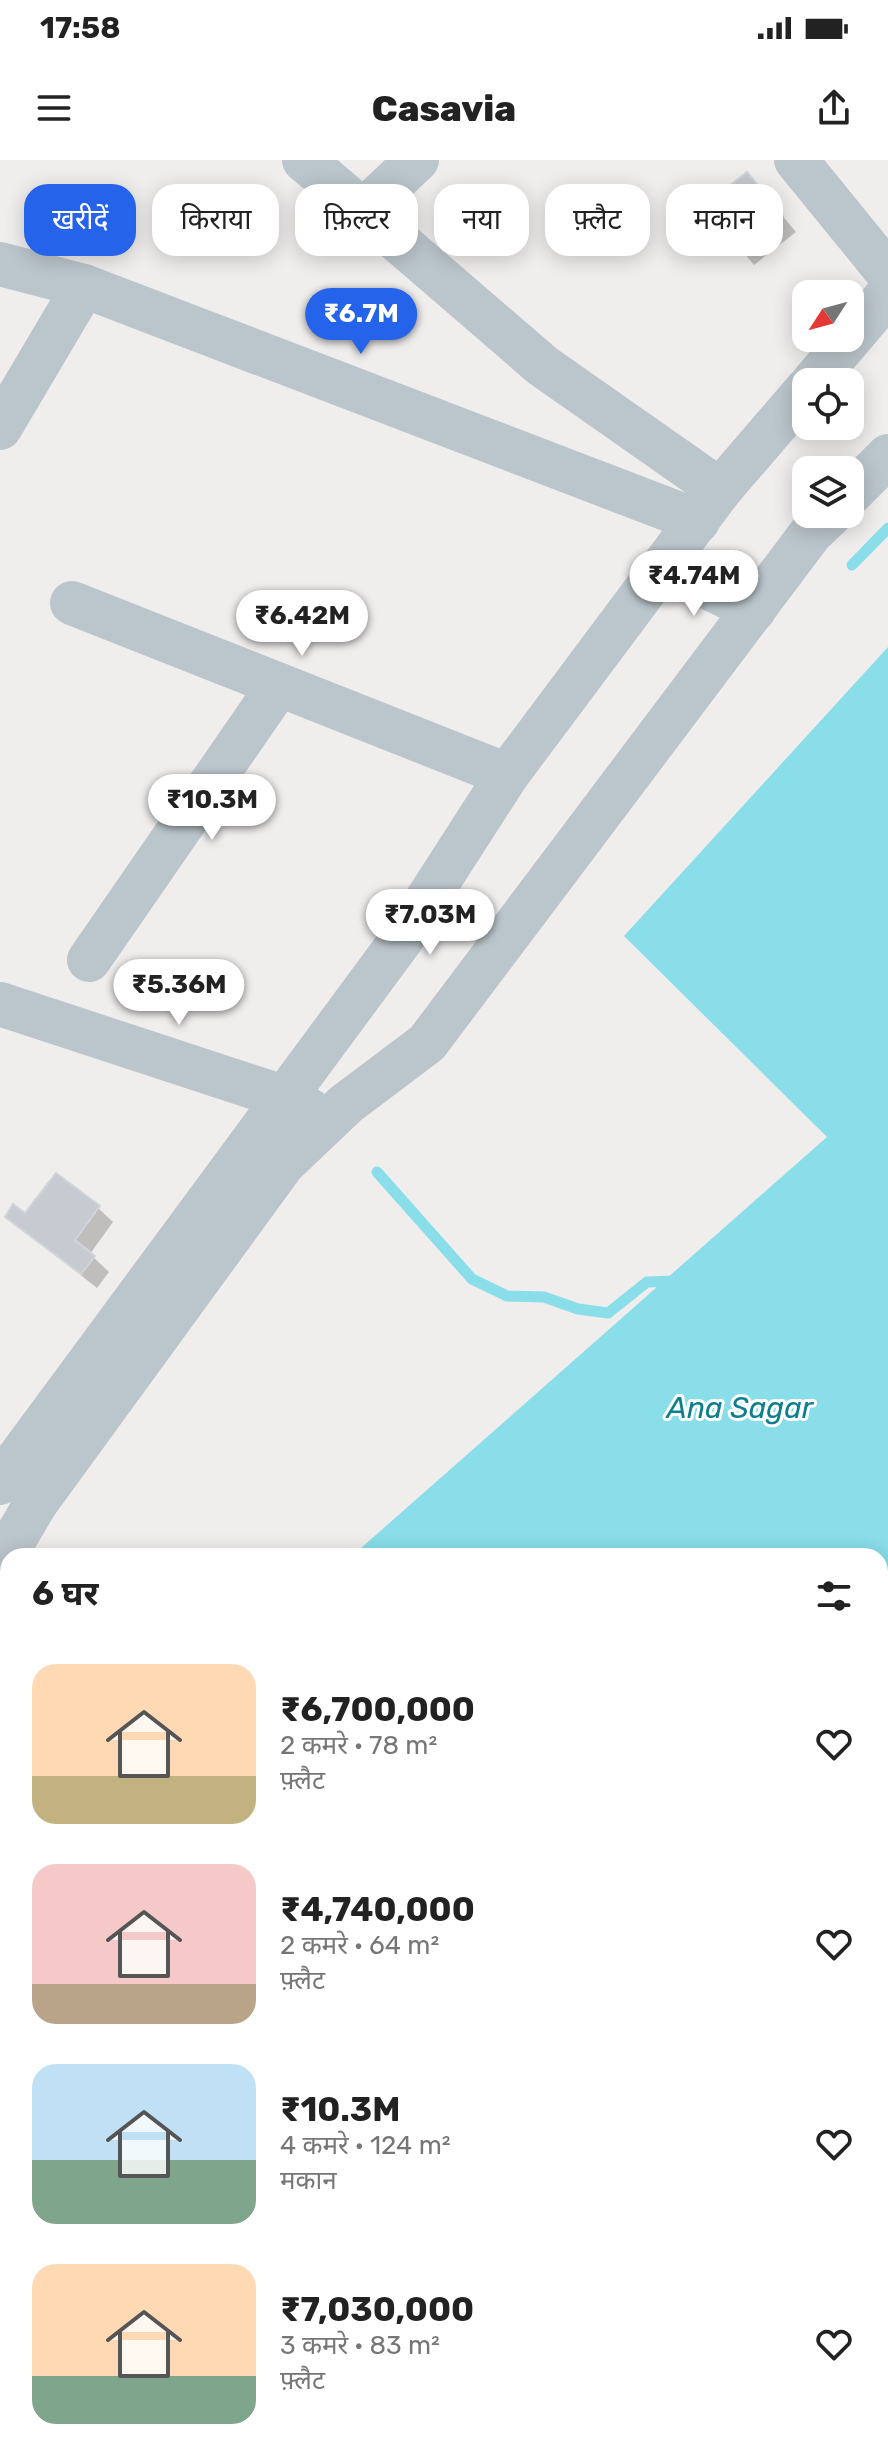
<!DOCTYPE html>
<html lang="hi">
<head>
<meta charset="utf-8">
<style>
	:root { --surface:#fff; --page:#f6f6f6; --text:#222; --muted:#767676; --accent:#2563eb }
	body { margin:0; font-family:Rubik,"Noto Sans Devanagari",sans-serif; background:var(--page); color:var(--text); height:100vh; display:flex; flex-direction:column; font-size:30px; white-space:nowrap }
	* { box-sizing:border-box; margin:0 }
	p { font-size:26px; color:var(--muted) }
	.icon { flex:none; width:44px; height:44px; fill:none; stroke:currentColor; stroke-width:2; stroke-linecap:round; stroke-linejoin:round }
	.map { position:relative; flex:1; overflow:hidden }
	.details { position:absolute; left:0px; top:1388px; width:888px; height:914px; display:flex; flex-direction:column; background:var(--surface); border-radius:24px 24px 0 0; box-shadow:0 4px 20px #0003 }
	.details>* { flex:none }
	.guide { position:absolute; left:24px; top:24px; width:840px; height:72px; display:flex; gap:16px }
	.needle { width:52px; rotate:234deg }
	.tools { position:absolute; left:792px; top:120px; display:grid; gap:16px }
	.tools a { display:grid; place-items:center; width:72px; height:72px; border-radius:16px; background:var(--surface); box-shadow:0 4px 20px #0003; font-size:40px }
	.price { position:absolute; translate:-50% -68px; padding:0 18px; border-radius:28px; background:#fff; color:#222; font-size:26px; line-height:52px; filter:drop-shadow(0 2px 4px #0008) }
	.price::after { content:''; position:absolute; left:50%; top:48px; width:24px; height:18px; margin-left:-12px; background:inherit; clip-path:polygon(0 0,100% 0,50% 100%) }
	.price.active { background:var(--accent); color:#fff }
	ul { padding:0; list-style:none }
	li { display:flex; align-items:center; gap:24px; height:200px; padding:0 32px }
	li span { display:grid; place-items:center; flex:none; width:224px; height:160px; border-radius:24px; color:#555 }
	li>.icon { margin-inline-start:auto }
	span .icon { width:96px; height:96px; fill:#fffc; stroke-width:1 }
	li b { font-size:34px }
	h2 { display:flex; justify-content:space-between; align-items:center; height:96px; padding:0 32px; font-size:34px }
	.tag { padding:0 28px; border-radius:24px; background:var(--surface); box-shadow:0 4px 20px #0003; font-size:28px; line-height:72px }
	.tag.active { background:var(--accent); color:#fff }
	.status { display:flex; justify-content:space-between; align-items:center; height:56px; padding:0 40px; background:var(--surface); direction:ltr }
	.status svg { height:22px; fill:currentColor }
	header { display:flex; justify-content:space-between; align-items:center; height:104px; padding:0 32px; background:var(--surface); font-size:36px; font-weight:800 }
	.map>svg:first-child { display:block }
	.water { fill:#89deea }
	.shadow { fill:#0003 }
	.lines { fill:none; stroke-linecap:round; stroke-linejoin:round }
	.stream { stroke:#89deea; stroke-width:11 }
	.building { fill:#c7cad0; stroke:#d1d4d9; stroke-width:2 }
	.minor { stroke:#bbc6cc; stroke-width:44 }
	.labels { text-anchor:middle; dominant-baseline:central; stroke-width:6; stroke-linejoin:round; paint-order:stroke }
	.water-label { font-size:30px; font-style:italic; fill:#0e7f8e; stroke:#fff }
</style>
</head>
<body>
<div class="status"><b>17:58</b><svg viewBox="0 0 49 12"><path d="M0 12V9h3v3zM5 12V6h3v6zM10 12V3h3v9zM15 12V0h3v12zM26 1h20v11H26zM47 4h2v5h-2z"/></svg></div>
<header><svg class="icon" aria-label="menu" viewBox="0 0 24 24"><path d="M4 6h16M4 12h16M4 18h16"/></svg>Casavia<svg class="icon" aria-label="share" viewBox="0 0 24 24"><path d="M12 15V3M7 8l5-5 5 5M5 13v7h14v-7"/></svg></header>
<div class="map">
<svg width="888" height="2301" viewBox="0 0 888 2301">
	<rect width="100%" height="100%" fill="#f0eded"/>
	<!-- water -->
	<polygon class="water" points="888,487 888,2169 880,2160 880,1396 352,1396 827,977 624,776"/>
	<!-- shadow -->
	<g class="shadow">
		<polygon points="747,14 796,72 754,105 706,47"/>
		<polygon points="98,1048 113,1062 90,1094 109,1112 97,1128 7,1057"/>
		<polygon points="8,1616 8,1823 0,1831 0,1624"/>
	</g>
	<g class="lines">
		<!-- stream -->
		<g class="stream">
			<polyline points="852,405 888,368"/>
			<polyline points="377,1012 472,1119 507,1136 544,1137 578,1149 608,1153 647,1122 678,1121"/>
		</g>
	</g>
	<!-- building -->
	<g class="building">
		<polygon points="747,12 783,56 738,91 703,47"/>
		<polygon points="56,1013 100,1046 75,1080 95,1096 81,1114 5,1057 13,1044 25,1053"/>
		<polygon points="8,1613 8,1770 0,1778 0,1621"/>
	</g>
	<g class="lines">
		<!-- minor -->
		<g class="minor">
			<polyline points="304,0 543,206 720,330"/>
			<polyline points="796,0 888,113"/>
			<polyline points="364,50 417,0"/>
			<polyline points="0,104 84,126 698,361"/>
			<polyline points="813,222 888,134"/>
			<polyline points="0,268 84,126"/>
			<polyline points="850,334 888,296"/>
			<polyline points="664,406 754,450"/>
			<polyline points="72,443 507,615"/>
			<polyline points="89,800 279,525"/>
			<polyline points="0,844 283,937 309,950"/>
			<polyline points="0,1323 401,780 507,615 720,330 806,230"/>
			<polyline points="0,1404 36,1343 283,1004 346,944 427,883 811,373 831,354"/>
			<polyline points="880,2173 888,2182"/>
			<polyline points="880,2269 888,2263"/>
			<polyline points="841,2301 850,2294"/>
		</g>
	</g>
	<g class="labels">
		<!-- water labels -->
		<g class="water-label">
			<text x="740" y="1248">Ana Sagar</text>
		</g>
	</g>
</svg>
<div class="tools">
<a><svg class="needle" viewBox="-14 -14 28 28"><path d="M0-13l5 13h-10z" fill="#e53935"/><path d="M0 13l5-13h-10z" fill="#767676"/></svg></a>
<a><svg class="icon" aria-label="locate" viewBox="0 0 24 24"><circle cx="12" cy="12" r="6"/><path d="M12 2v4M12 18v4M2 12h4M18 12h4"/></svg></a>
<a><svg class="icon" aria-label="layers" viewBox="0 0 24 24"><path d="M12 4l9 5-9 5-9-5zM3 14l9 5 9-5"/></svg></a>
</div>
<b class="price active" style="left:361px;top:196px">₹6.7M</b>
<b class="price" style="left:694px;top:458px">₹4.74M</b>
<b class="price" style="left:302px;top:498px">₹6.42M</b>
<b class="price" style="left:212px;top:682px">₹10.3M</b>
<b class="price" style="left:430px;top:797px">₹7.03M</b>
<b class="price" style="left:179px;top:867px">₹5.36M</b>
<div class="guide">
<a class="tag active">खरीदें</a>
<a class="tag">किराया</a>
<a class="tag">फ़िल्टर</a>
<a class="tag">नया</a>
<a class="tag">फ़्लैट</a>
<a class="tag">मकान</a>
</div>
<section class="details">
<h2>6 घर<svg class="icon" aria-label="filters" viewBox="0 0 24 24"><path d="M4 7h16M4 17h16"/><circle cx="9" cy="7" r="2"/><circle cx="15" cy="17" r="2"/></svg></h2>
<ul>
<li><span style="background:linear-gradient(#ffd9b3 70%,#c2b280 0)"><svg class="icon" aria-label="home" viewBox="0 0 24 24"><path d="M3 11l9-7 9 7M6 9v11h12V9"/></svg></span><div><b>₹6,700,000</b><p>2 कमरे · 78 m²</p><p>फ़्लैट</p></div><svg class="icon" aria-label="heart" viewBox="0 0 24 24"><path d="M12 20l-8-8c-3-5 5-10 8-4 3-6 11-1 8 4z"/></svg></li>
<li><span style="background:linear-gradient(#f6c9c9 75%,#b9a48a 0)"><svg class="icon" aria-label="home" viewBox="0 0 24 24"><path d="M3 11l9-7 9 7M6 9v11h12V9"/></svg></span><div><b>₹4,740,000</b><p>2 कमरे · 64 m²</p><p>फ़्लैट</p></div><svg class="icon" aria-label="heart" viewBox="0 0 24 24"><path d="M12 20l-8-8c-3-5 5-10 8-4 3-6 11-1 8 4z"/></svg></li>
<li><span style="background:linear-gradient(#bfe0f5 60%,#7fa58c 0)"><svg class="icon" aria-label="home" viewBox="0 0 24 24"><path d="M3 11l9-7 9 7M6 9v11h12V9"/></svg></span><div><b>₹10.3M</b><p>4 कमरे · 124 m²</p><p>मकान</p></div><svg class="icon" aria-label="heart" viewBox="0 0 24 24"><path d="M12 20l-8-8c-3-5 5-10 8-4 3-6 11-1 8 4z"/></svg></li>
<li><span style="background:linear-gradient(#ffd9b3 70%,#7fa58c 0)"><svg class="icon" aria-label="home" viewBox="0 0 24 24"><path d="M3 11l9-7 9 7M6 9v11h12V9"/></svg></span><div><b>₹7,030,000</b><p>3 कमरे · 83 m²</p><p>फ़्लैट</p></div><svg class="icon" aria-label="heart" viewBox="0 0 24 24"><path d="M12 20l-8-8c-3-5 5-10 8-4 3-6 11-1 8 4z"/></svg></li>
</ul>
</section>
</div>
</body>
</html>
